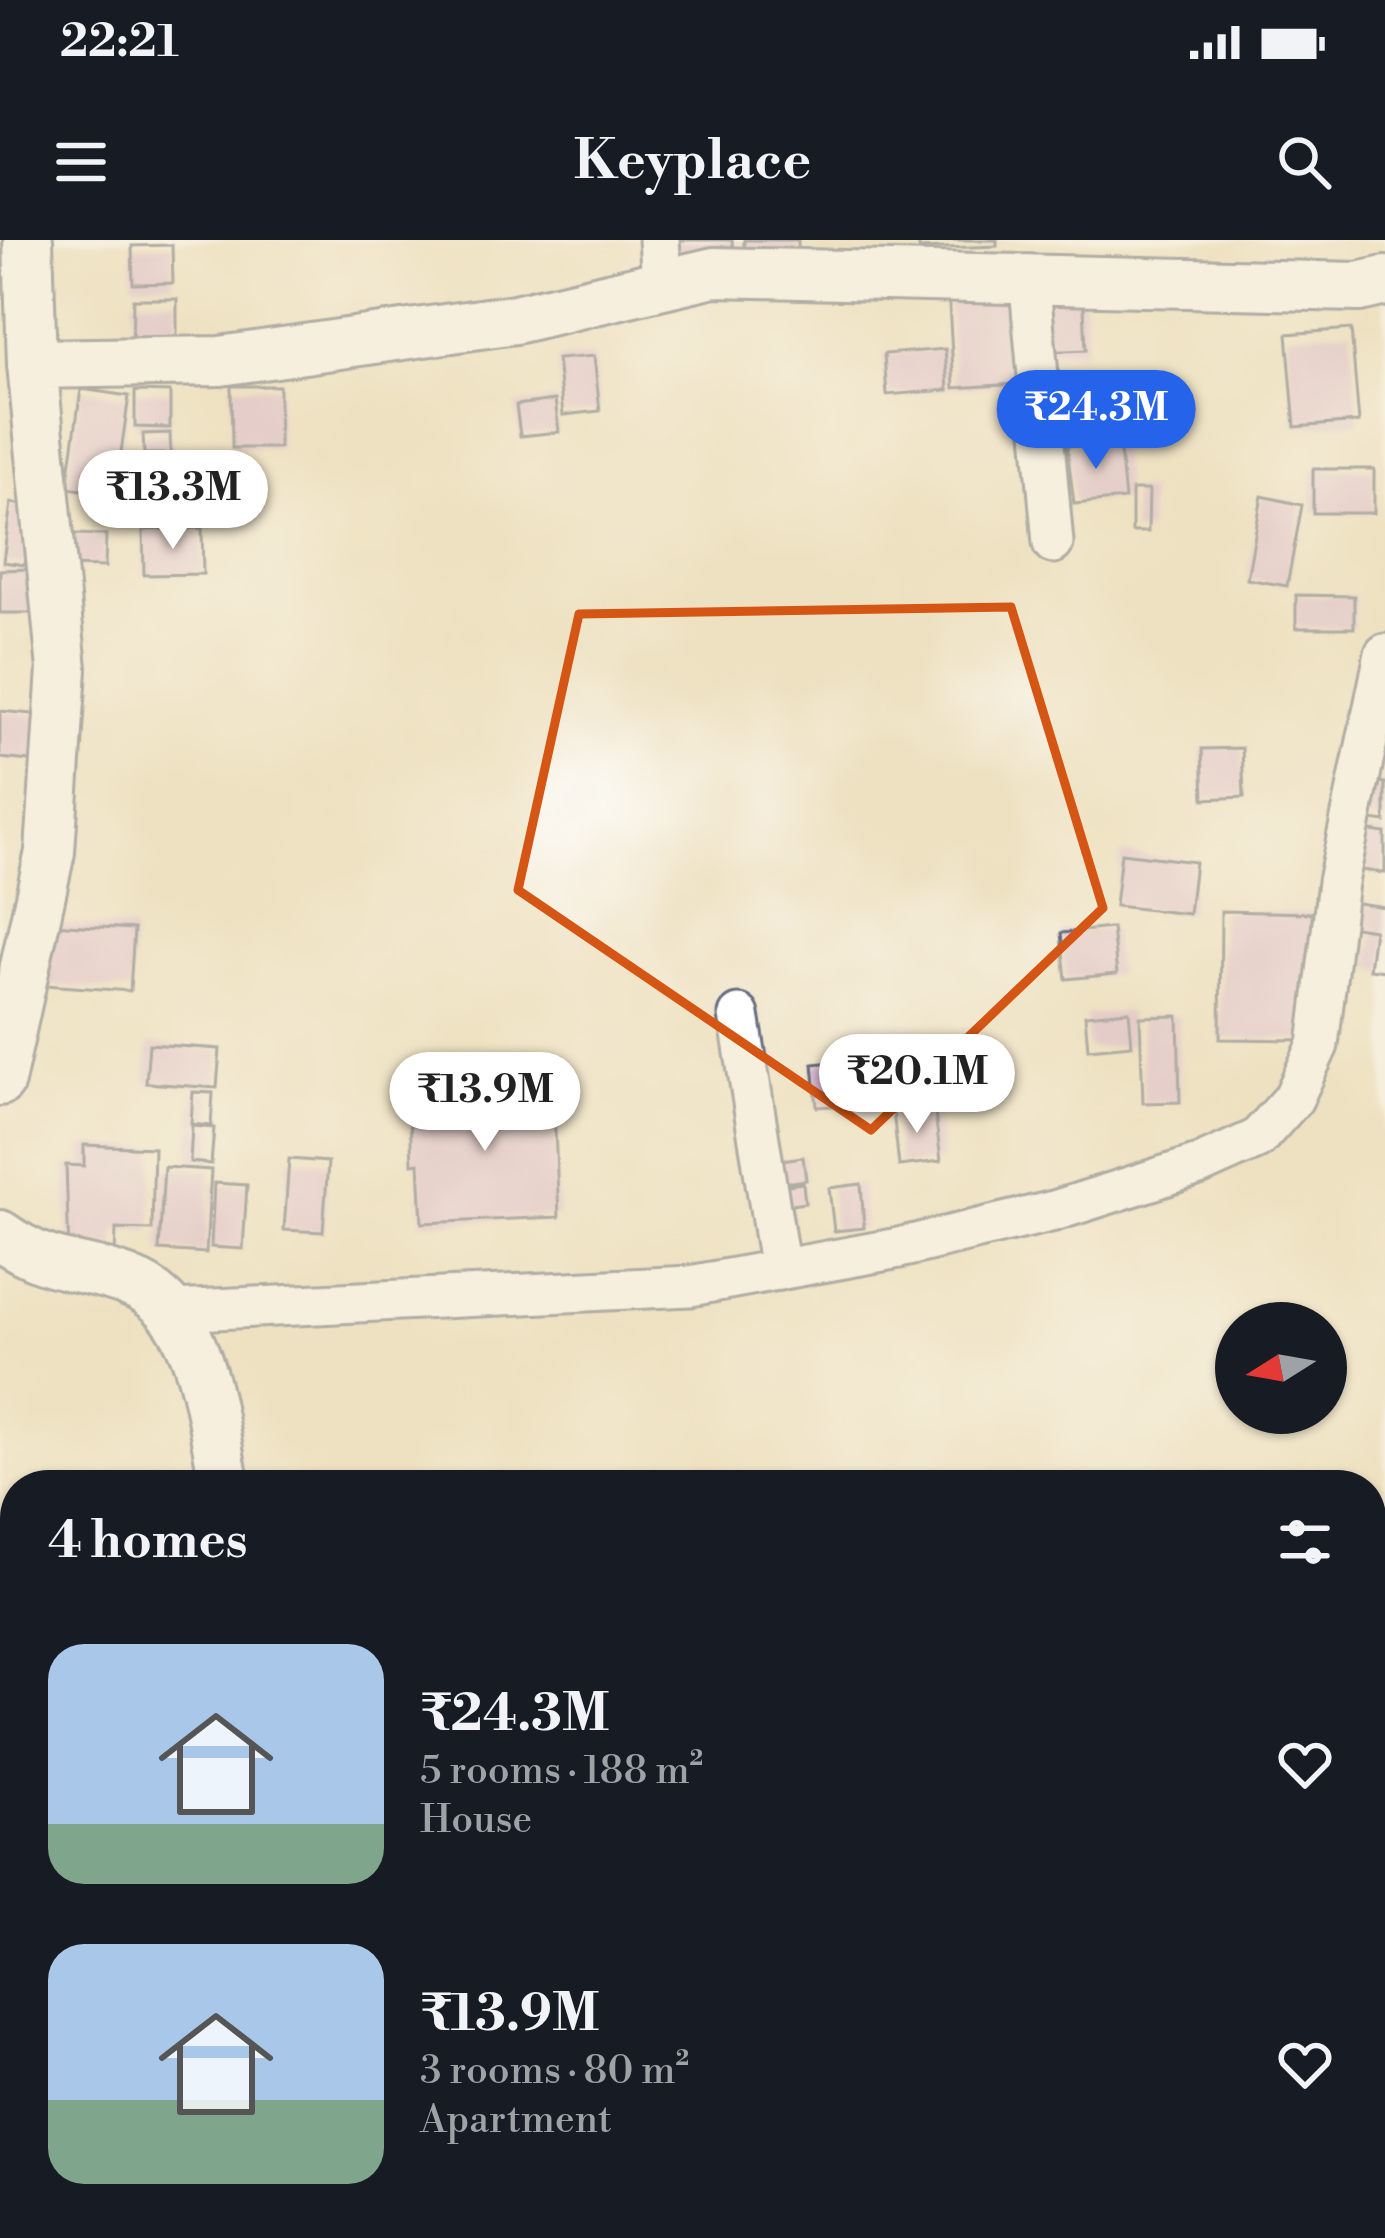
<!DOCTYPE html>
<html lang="en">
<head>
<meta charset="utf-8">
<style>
	:root { --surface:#171b24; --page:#242831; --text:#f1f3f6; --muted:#9ea1a6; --accent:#2563eb }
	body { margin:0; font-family:"Libre Bodoni",serif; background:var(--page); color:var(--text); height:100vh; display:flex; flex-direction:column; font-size:45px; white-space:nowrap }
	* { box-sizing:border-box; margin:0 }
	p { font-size:39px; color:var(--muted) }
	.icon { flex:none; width:66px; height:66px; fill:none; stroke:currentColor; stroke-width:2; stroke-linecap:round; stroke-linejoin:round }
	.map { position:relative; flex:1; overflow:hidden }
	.drawer { position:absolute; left:0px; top:1230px; width:1386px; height:768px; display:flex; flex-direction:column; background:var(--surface); border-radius:48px 48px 0 0; box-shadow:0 3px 9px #0004 }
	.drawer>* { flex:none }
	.needle { width:78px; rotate:259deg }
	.fabs { position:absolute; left:1215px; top:1062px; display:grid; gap:24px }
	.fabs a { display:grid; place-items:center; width:132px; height:132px; border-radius:50%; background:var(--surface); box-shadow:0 3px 9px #0004; font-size:60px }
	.price { position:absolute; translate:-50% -102px; padding:0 27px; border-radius:42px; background:#fff; color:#222; font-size:39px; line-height:78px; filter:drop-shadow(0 3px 6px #0008) }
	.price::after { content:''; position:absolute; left:50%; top:72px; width:36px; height:27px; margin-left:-18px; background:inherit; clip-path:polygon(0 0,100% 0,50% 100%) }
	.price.active { background:var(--accent); color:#fff }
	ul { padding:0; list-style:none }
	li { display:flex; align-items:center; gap:36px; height:300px; padding:0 48px }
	li span { display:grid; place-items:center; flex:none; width:336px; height:240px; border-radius:36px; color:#555 }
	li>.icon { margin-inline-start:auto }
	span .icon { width:144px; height:144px; fill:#fffc; stroke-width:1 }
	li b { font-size:51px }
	h2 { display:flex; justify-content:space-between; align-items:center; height:144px; padding:0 48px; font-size:51px }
	.status { display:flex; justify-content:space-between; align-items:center; height:84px; padding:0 60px; background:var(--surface); direction:ltr }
	.status svg { height:33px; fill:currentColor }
	header { display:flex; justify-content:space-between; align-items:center; height:156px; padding:0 48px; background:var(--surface); font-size:54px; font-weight:700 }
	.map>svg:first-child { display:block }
	.building { fill:#d8b1d0 }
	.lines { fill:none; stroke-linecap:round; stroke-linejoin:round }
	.minor-casing { stroke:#656d81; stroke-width:45 }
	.tertiary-casing { stroke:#656d81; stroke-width:54 }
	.minor { stroke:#fff; stroke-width:39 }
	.tertiary { stroke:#fff; stroke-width:48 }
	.marked { fill:none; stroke:#d45514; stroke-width:9; stroke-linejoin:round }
</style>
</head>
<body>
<div class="status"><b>22:21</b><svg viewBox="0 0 49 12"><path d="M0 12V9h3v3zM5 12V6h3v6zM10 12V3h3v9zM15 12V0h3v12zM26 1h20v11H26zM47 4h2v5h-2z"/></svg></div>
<header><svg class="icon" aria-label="menu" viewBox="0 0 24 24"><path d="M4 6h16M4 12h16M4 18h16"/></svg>Keyplace<svg class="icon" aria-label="search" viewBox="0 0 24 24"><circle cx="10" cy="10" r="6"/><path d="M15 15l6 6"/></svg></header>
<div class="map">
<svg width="1385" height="1998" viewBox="0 0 1385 1998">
	<rect width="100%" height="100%" fill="#fff"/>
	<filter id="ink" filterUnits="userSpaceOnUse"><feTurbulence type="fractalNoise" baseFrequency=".00833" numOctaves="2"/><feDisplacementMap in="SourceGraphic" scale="24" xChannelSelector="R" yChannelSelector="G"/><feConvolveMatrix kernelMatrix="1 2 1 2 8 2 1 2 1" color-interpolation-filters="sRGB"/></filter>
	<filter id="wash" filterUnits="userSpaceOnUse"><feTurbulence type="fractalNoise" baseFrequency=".004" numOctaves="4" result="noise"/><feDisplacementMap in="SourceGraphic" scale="48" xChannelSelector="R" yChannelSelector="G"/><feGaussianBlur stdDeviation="2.7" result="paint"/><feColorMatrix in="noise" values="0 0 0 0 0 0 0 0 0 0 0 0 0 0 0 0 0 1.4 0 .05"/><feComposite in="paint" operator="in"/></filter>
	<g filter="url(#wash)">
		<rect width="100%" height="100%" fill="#eee1c1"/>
		<g id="blocks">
			<!-- building -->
			<g class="building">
				<polygon points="664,0 732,0 734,21 667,27"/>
				<rect x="744" y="0" width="54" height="22"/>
				<polygon points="919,0 997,0 997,6 919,9"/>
				<polygon points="172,5 173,43 133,44 132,6"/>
				<polygon points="1027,44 1033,143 954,148 948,48"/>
				<polygon points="1083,44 1086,110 1042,112 1040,46"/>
				<polygon points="133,59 177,59 177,116 132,115"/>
				<polygon points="1351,89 1359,182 1295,187 1287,94"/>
				<polygon points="945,109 948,150 887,155 884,114"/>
				<polygon points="594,116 600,171 563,175 557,119"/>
				<polygon points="231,146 279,146 279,208 232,208"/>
				<polygon points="81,149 129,156 115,254 67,248"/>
				<polygon points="135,151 170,152 170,188 135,187"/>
				<polygon points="555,160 559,192 520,196 516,165"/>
				<polygon points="170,193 171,214 144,214 143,194"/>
				<polygon points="1119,201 1125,259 1074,264 1067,206"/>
				<rect x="1313" y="229" width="61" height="44"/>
				<polygon points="1132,250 1149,250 1148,292 1132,292"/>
				<polygon points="1262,256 1302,265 1287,346 1247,339"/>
				<polygon points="11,263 33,266 25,325 3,322"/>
				<polygon points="202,288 203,334 144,335 143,290"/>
				<polygon points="71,294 106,295 105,327 70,326"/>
				<polygon points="31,329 32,373 0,373 0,330"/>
				<polygon points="1296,355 1354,356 1354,388 1296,388"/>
				<polygon points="0,471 44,475 40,522 0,518"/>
				<polygon points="1242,508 1244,557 1204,559 1202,509"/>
				<polygon points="1371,541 1385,543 1385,582 1366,579"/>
				<polygon points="1357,589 1385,593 1385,633 1352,629"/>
				<polygon points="1121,613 1195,622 1189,674 1115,666"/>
				<polygon points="1351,662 1385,667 1385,731 1369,729 1374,690 1348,686"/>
				<polygon points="1221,671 1312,673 1311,800 1220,799"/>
				<polygon points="49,684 134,689 130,751 45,745"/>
				<polygon points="1112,688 1117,734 1066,739 1061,693"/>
				<polygon points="1129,771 1132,805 1088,809 1085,775"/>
				<polygon points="1178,776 1180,862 1143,863 1140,777"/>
				<polygon points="149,804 220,809 217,848 146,843"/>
				<polygon points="842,821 846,865 817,867 813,824"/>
				<polygon points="553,847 559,977 422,983 419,923 412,924 409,853"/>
				<polygon points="193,852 213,853 211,886 191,884"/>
				<polygon points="934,865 941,921 899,926 893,871"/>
				<polygon points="192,886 214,888 211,924 190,922"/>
				<polygon points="84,905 154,908 152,990 116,989 115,1015 69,1014 66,925 84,926"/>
				<polygon points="803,917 806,940 769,945 767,922"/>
				<polygon points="289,919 328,922 323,992 284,990"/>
				<polygon points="164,927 211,930 206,1013 159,1010"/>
				<polygon points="214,943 247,945 243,1009 211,1007"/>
				<polygon points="803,943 805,963 791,965 794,985 778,987 773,947"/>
				<polygon points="861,944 864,988 834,991 829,948"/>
				<polygon points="15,1356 15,1411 0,1412 0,1357"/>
			</g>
		</g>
	</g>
	<g filter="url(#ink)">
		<use href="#blocks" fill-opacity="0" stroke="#656d81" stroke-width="3"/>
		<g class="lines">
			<!-- minor casing -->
			<g class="minor-casing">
				<g id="minor">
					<polyline points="659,0 662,41"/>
					<polyline points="1029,35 1053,303"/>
					<polyline points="739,775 780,1030"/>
					<polyline points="173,1071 690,1046 899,1008 1054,971 1199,925 1257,899 1293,859 1318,805 1338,642 1385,414"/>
					<polyline points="0,1326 15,1332"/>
					<polyline points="1371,1379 1385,1379"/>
					<polyline points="0,1433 15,1424"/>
				</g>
			</g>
			<!-- tertiary casing -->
			<g class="tertiary-casing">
				<g id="tertiary">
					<polyline points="28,0 32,124"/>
					<polyline points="0,841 50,612 62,429 32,124 220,121 515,79 714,32 1359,47 1385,41"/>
					<path d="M0,995c54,39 88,27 139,51 67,33 71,134 86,199"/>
					<polyline points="307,1998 308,1983"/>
				</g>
			</g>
			<!-- minor -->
			<use href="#minor" class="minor"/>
			<!-- tertiary -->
			<use href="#tertiary" class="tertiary"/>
		</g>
	</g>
	<!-- marked area -->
	<path d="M0 0H1385V1998H0ZM1011,367l92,301 -232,222 -353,-240 61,-276z" fill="#eee1c1" fill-opacity=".55" fill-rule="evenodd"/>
	<path class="marked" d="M1011,367l92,301 -232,222 -353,-240 61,-276z"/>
</svg>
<div class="fabs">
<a><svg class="needle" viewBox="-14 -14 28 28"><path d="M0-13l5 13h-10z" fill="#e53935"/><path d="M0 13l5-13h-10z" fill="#9ea1a6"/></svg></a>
</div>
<b class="price active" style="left:1096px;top:232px">₹24.3M</b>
<b class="price" style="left:173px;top:312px">₹13.3M</b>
<b class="price" style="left:917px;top:896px">₹20.1M</b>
<b class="price" style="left:485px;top:914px">₹13.9M</b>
<section class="drawer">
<h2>4 homes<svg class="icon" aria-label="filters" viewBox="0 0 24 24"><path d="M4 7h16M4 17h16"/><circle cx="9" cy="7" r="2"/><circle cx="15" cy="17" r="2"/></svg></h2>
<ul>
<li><span style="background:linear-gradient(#a9c7e8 75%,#7fa58c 0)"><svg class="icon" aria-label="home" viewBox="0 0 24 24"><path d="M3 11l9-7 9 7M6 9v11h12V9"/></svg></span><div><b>₹24.3M</b><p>5 rooms · 188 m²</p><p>House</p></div><svg class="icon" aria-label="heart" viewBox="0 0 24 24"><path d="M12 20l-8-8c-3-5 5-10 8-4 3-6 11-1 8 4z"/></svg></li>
<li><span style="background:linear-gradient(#a9c7e8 65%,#7fa58c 0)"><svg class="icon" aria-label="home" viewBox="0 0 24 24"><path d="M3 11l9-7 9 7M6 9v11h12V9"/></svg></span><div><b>₹13.9M</b><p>3 rooms · 80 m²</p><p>Apartment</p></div><svg class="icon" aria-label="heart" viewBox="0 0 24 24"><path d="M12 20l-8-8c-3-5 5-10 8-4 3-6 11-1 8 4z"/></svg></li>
</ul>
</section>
</div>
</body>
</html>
